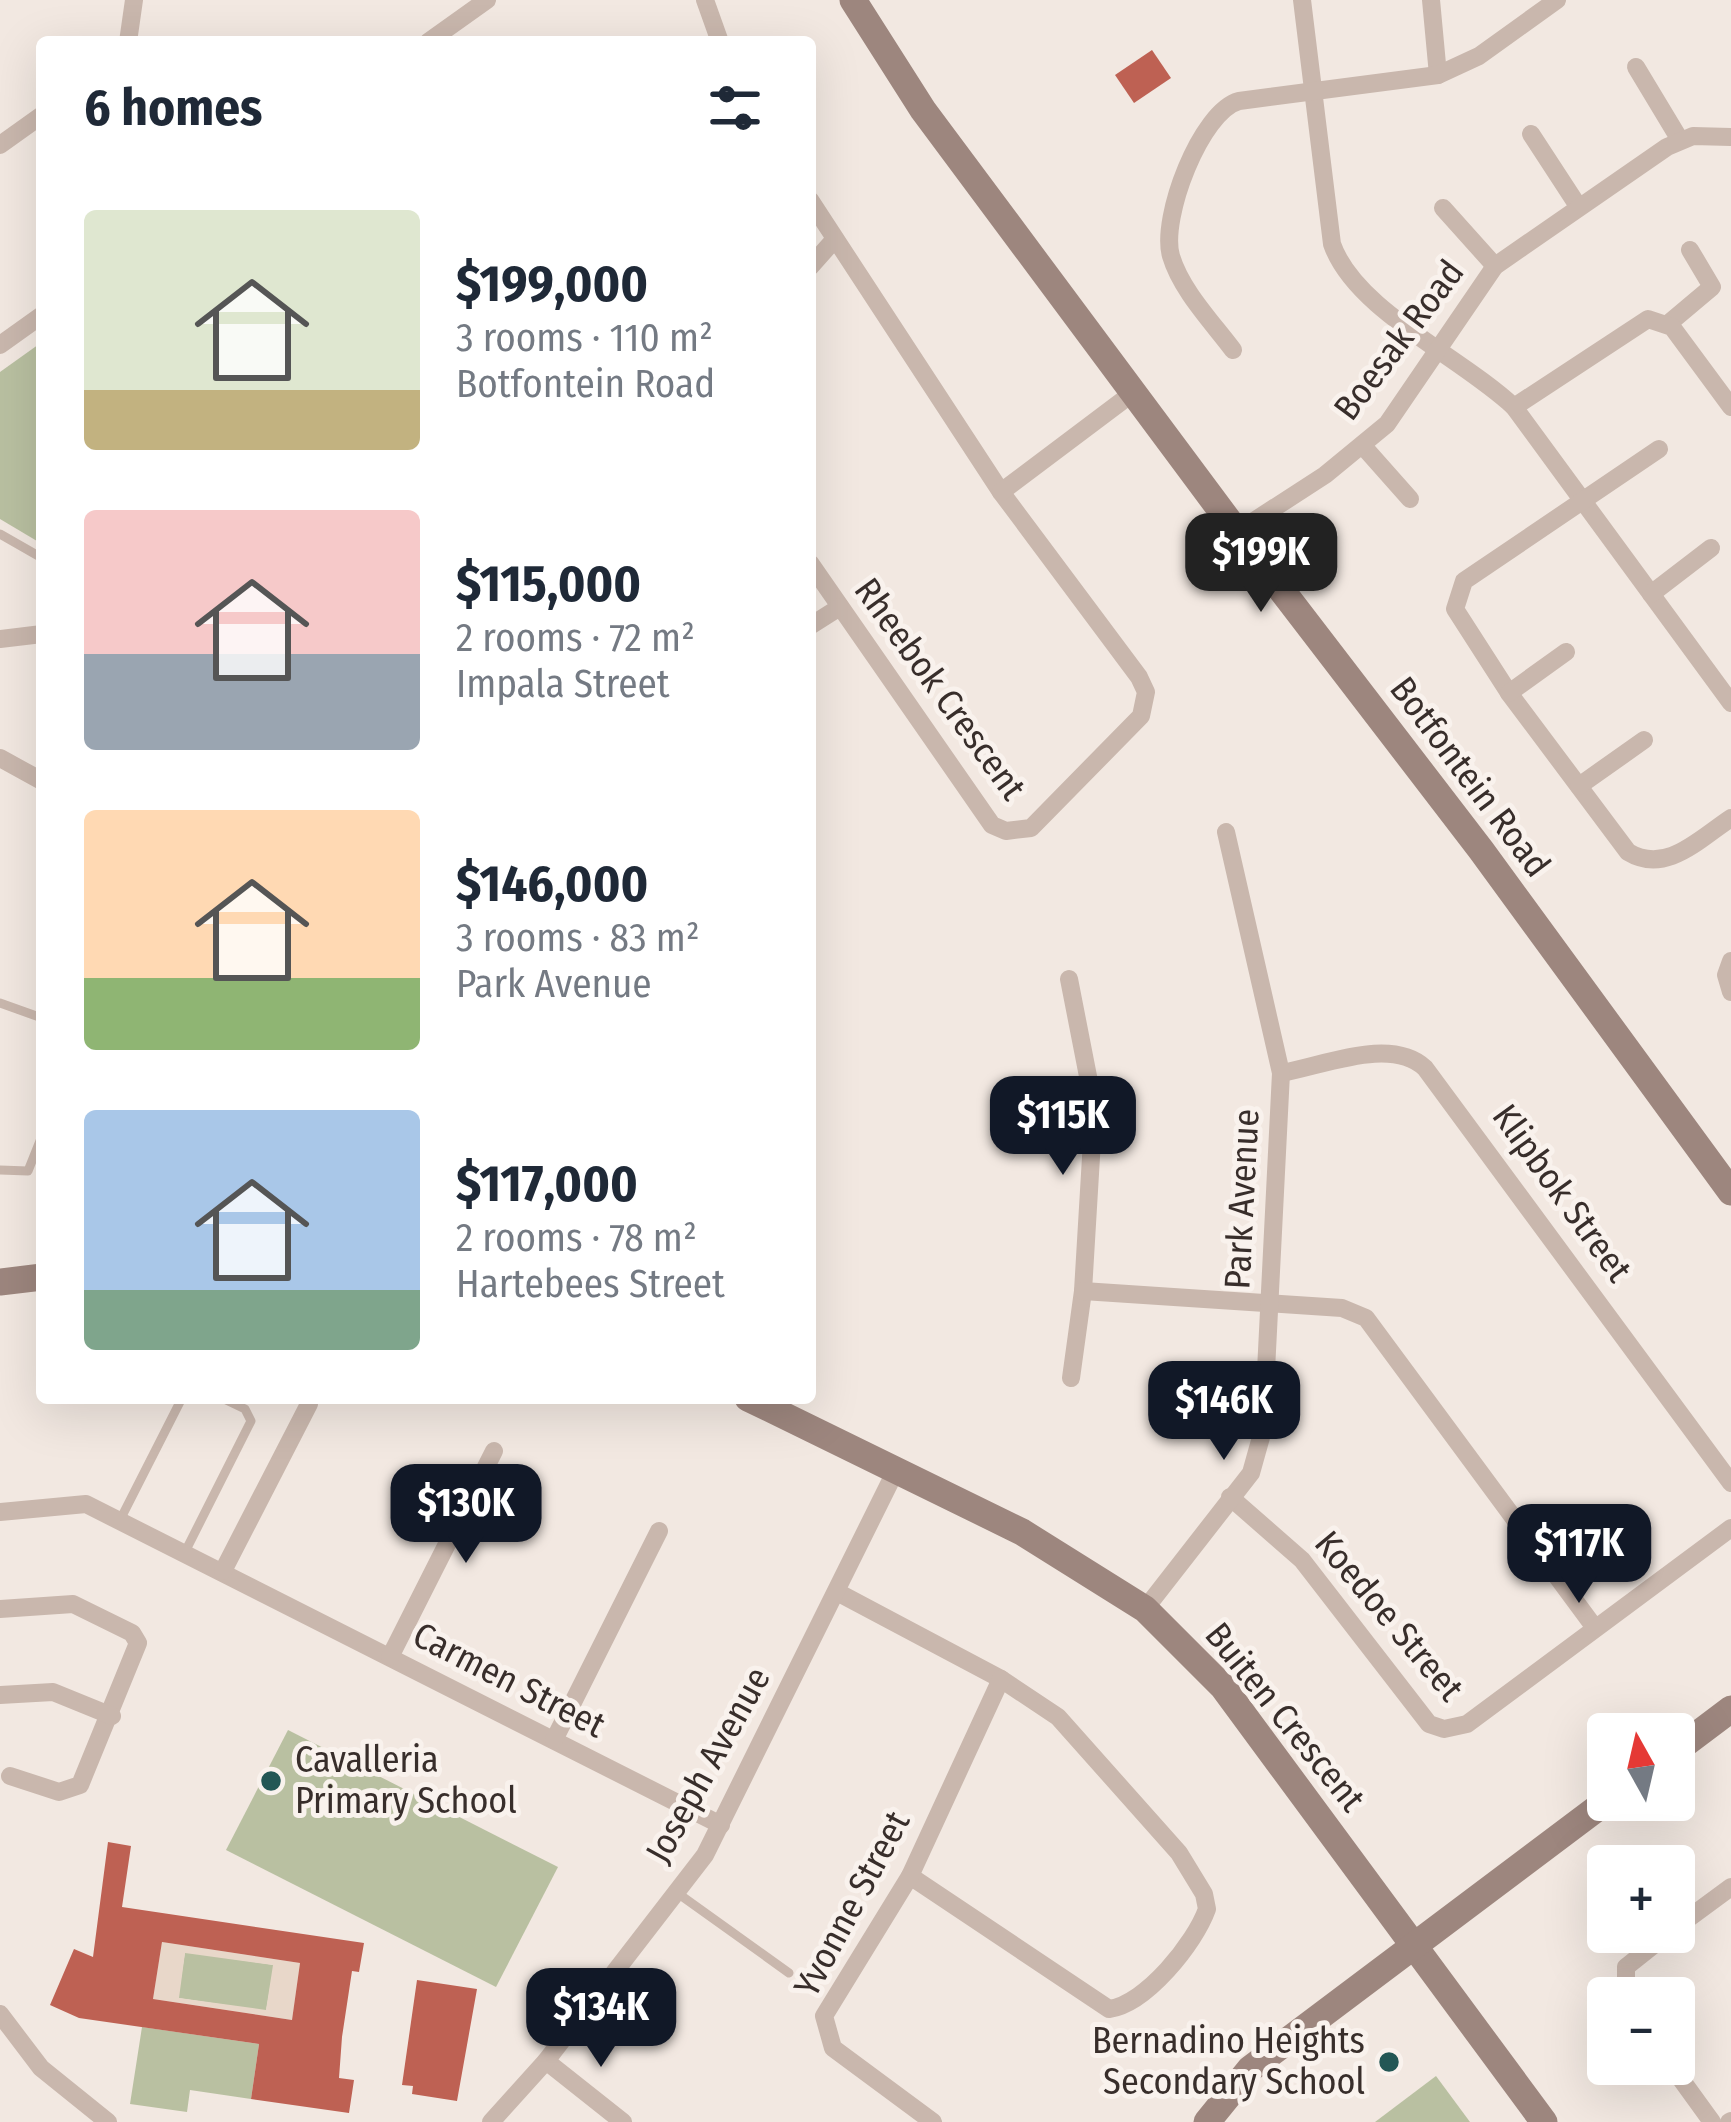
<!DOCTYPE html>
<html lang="en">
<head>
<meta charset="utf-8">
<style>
	:root { --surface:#fff; --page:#f6f6f7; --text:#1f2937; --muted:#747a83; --accent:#111827 }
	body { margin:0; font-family:"Fira Sans Condensed",sans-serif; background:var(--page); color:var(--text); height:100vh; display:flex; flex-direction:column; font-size:45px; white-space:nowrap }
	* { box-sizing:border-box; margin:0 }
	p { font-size:39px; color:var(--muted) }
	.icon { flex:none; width:66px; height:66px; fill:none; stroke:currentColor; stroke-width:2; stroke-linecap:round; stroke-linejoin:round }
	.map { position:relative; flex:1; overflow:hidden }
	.drawer { position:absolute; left:36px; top:36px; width:780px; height:1368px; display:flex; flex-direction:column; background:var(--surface); border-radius:12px; box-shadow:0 12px 48px #0002 }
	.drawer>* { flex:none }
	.needle { width:78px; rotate:352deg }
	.fabs { position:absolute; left:1587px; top:1713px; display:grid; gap:24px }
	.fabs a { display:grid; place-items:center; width:108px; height:108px; border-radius:12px; background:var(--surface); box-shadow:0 12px 48px #0002; font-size:60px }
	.price { position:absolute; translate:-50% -102px; padding:0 27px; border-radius:24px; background:var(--accent); color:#fff; font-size:39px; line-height:78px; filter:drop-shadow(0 3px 6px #0008) }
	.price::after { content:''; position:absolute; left:50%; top:72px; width:36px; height:27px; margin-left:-18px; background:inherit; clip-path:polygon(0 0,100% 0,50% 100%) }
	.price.on { background:#222; color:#fff }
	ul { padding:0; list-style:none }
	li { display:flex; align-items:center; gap:36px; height:300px; padding:0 48px }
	li span { display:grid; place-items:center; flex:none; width:336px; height:240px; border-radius:12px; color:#555 }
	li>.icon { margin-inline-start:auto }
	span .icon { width:144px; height:144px; fill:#fffc; stroke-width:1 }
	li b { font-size:51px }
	h2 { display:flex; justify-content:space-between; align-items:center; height:144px; padding:0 48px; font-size:51px }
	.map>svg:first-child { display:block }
	.green { fill:#b9c0a1 }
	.plaza { fill:#e8d7c9; fill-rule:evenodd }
	.building { fill:#be6153; fill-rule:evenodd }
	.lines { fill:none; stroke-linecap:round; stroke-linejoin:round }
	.lane { stroke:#c9b7ad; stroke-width:9 }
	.street { stroke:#c9b7ad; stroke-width:18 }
	.secondary { stroke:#9d867e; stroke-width:27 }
	.poi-dot { fill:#235755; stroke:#f9f2ed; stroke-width:4.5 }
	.labels { text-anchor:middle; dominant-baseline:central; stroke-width:10; stroke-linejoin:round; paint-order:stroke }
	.street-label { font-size:36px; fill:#382e2b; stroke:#f9f2ed }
	.poi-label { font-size:36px; fill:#382e2b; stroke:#f9f2ed; text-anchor:start }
</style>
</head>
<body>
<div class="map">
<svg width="1731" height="2122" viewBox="0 0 1731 2122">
	<rect width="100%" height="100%" fill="#f2e8e1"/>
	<!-- green -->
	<g class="green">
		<polygon points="42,342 42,544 0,519 0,372"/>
		<polygon points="288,1730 558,1867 496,1987 226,1850"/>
		<polygon points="185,1952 274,1965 266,2011 178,1998"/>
		<polygon points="142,2027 259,2044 251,2099 190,2090 187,2112 130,2104"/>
		<polygon points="1436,2076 1470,2122 1375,2122"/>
	</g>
	<!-- plaza -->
	<path class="plaza" d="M162,1942l138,21 -8,57 -139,-21zM185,1953l88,12 -7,45 -87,-12z"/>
	<!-- building -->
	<g class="building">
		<polygon points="1152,50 1171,78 1134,103 1115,75"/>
		<path d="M108,1842l23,4 -9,61 242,36 -5,29 -7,-1 -10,66 -3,41 15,2 -5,33 -98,-14 8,-55 -180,-26 -29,-13 24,-56 19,8zM162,1942l138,21 -8,57 -139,-21z"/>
		<polygon points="417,1980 477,1989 457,2101 412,2094 413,2086 402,2085"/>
	</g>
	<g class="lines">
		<!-- lane -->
		<g class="lane">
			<polyline points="0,534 42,558"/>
			<polyline points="0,1003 42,1018"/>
			<polyline points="0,1170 28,1171 42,1136"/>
			<polyline points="120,1520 182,1398"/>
			<polyline points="185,1552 251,1421 245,1409 222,1398"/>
			<polyline points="676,1892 789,1973"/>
		</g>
		<!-- street -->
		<g class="street">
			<polyline points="705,0 720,42"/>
			<path d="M1302,0l30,244c23,66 129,113 182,163l217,296"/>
			<polyline points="1431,0 1438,75"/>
			<polyline points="128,42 134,0"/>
			<polyline points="428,42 487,0"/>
			<polyline points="1636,67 1680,140"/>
			<polyline points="1531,134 1578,206"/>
			<polyline points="0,145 42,115"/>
			<polyline points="810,200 1001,492 1139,677 1146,692 1141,716 1031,828 1006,831 992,825 810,563"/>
			<polyline points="1443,208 1495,266"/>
			<polyline points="810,267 834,240"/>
			<polyline points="1668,324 1712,287 1690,250"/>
			<polyline points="0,345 42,315"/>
			<path d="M1233,350c-21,-28 -52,-60 -62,-94 -11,-38 30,-145 68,-155l199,-26 41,-19 78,-56"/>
			<polyline points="1514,407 1648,319 1672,327 1731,407"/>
			<polyline points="1363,446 1410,499"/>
			<path d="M1659,449l-195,132 -9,28 54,84 119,159c38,23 71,-13 103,-34"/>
			<polyline points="1001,492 1134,392"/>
			<polyline points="1237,532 1325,475 1387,424 1495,266 1667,147 1693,136 1731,137"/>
			<polyline points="1651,594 1711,548"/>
			<polyline points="810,626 840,607"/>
			<polyline points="0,639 42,634"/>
			<polyline points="1509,693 1566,652"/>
			<polyline points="0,758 42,781"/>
			<polyline points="1579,786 1644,740"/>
			<polyline points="1731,961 1726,975 1731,992"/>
			<polyline points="1069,979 1094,1107 1083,1291 1071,1378"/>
			<path d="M1281,1073c42,-7 110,-37 144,-5l306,415"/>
			<polyline points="1083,1291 1342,1308 1366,1318 1595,1628"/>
			<polyline points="1230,1497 1302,1560 1429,1724 1444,1729 1467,1724 1731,1528"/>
			<polyline points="0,1512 86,1504 721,1825"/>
			<polyline points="223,1571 309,1404"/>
			<path d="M837,1592l164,87 57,38 121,136 25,41 3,15c-12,34 -61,95 -98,100l-199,-133"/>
			<polyline points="0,1609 73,1604 132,1633 138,1643 80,1785 59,1792 10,1776"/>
			<polyline points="1145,1609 1251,1473 1263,1430 1281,1073 1226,832"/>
			<polyline points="390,1657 494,1451"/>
			<polyline points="0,1695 53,1692 112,1716"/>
			<polyline points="554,1740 659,1531"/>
			<polyline points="1674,1929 1731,1887"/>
			<polyline points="1626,1998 1626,1967 1670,1932"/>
			<polyline points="0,2014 41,2068 108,2122"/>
			<polyline points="546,2061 623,2122"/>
			<polyline points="1670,2064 1712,2122"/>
			<polyline points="491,2122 546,2061 705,1855 896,1470"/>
			<polyline points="933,2122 833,2048 824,2016 910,1876 1001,1679"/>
			<polyline points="1729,2122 1731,2121"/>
		</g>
		<!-- secondary -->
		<g class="secondary">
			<polyline points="853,0 923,110 1237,532 1481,850 1731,1192"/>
			<polyline points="0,1282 42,1277"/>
			<polyline points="748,1398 1022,1532 1145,1609 1223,1687 1544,2122"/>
			<polyline points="1674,1752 1731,1709"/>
			<polyline points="1207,2122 1250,2069 1608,1800"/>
		</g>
	</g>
	<!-- markers -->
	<g class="poi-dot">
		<circle cx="271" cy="1781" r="12"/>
		<circle cx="1389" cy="2062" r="12"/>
	</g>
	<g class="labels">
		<!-- street labels -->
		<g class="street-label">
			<text transform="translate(1399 340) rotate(-53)">Boesak Road</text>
			<text transform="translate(940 689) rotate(54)">Rheebok Crescent</text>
			<text transform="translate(1470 777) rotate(53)">Botfontein Road</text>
			<text transform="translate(1562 1193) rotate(54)">Klipbok Street</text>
			<text transform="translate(1242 1199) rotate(-87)">Park Avenue</text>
			<text transform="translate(1389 1616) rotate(50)">Koedoe Street</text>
			<text transform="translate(509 1680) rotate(27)">Carmen Street</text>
			<text transform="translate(1285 1717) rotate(51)">Buiten Crescent</text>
			<text transform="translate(708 1765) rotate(-61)">Joseph Avenue</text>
			<text transform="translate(852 1904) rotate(-62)">Yvonne Street</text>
		</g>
		<!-- poi labels -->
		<g class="poi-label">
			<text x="295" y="1760">Cavalleria<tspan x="295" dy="41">Primary School</tspan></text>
			<text x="1365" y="2041" text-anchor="end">Bernadino Heights<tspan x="1365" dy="41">Secondary School</tspan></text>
		</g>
	</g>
</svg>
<div class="fabs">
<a><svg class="needle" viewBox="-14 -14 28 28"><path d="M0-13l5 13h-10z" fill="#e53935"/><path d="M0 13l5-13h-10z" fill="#747a83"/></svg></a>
<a>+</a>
<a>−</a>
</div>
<b class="price on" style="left:1261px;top:615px">$199K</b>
<b class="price" style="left:1063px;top:1178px">$115K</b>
<b class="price" style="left:1224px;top:1463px">$146K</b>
<b class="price" style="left:466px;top:1566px">$130K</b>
<b class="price" style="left:1579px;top:1606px">$117K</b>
<b class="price" style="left:601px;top:2070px">$134K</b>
<section class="drawer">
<h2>6 homes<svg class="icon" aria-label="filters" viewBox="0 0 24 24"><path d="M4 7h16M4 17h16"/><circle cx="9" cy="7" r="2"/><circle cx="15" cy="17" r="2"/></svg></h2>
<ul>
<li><span style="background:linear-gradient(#dfe7d0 75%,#c2b280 0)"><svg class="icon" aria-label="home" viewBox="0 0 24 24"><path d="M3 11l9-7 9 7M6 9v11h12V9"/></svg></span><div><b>$199,000</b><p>3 rooms · 110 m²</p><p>Botfontein Road</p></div></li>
<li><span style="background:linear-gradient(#f6c9c9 60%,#9aa5b1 0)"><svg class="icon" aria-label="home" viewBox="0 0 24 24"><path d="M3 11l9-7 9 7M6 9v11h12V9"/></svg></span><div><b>$115,000</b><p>2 rooms · 72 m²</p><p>Impala Street</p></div></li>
<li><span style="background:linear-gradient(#ffd9b3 70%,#8fb573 0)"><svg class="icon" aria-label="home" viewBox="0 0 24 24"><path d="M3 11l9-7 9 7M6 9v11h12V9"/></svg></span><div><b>$146,000</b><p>3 rooms · 83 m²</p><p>Park Avenue</p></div></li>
<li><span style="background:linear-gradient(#a9c7e8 75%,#7fa58c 0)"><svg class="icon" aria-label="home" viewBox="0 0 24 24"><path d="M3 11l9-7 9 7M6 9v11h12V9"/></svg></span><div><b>$117,000</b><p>2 rooms · 78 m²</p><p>Hartebees Street</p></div></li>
</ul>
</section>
</div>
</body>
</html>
